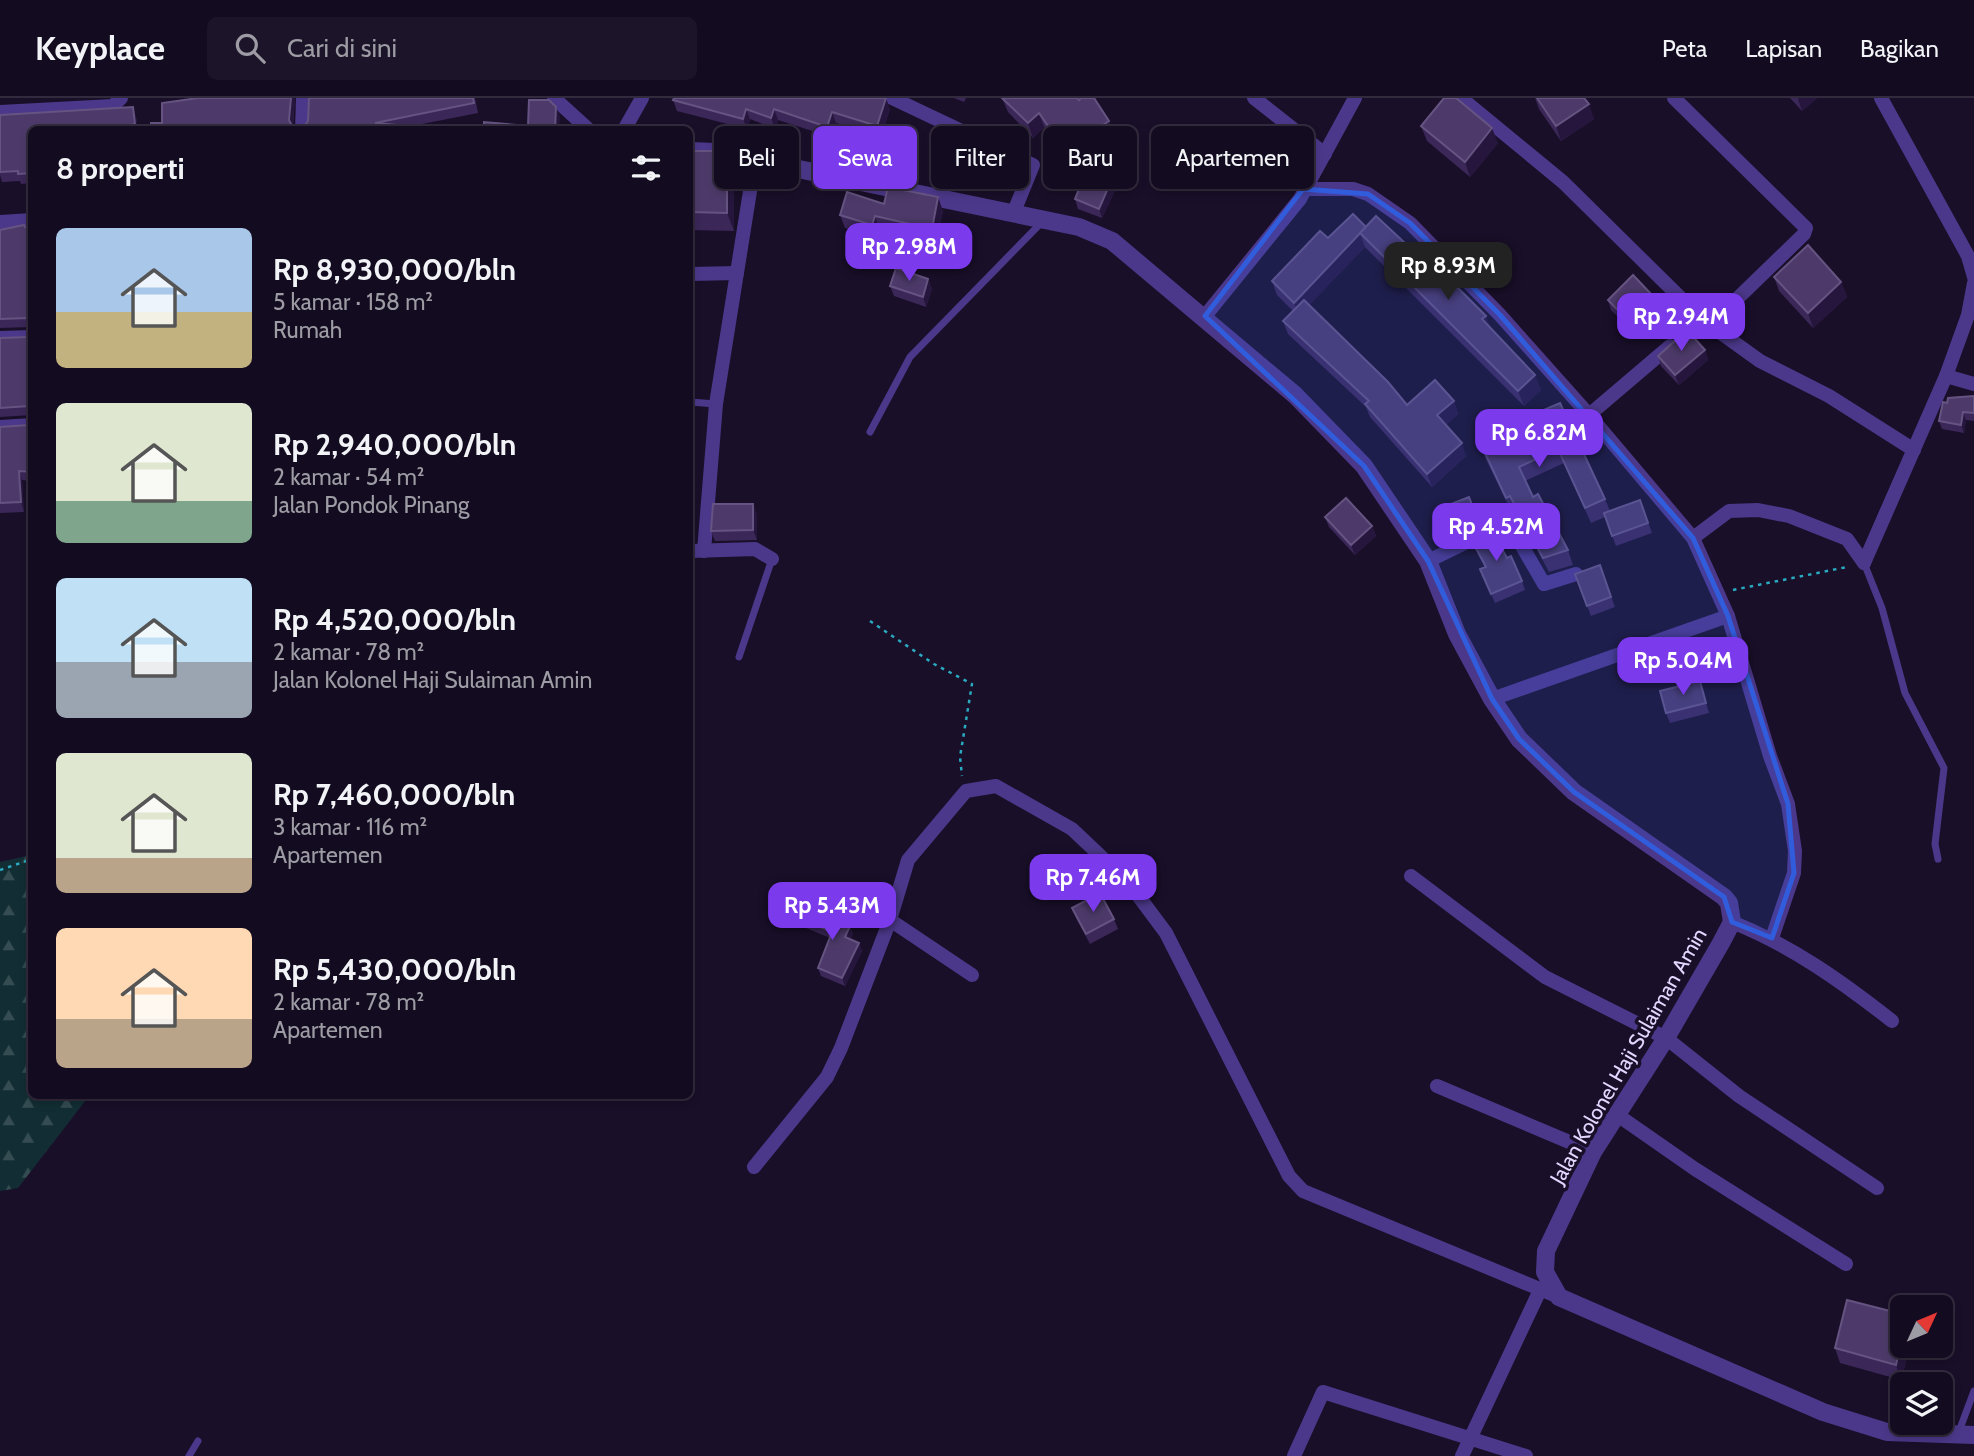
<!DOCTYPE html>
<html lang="id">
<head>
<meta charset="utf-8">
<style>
	:root { --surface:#130b1f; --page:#1c1428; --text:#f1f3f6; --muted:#9d9ba4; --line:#322b3d; --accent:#7c3aed }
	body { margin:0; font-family:Cabin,sans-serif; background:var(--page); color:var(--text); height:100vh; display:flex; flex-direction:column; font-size:26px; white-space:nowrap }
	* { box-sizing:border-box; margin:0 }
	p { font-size:23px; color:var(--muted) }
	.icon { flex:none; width:38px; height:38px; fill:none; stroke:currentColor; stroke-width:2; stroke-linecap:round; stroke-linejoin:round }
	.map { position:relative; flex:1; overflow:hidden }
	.panel { position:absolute; left:28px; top:28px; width:665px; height:973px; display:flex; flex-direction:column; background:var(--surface); border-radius:10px; box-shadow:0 4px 10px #0003,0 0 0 2px var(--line) }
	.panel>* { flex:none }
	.banner { position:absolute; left:714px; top:28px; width:665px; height:63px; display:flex; gap:14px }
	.needle { width:46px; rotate:46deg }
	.buttons { position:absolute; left:1890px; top:1197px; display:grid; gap:14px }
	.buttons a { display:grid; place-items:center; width:63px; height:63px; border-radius:10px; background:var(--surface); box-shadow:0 4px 10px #0003,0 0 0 2px var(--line); font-size:35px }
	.price { position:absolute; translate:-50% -60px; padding:0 16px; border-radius:14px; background:var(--accent); color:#fff; font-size:23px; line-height:46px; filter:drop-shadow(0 2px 4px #0008) }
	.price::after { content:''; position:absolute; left:50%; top:42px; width:21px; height:16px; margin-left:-10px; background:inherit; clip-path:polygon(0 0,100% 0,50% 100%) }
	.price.current { background:#222; color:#fff }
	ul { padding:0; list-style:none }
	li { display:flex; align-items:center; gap:21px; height:175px; padding:0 28px }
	li span { display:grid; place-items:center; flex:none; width:196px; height:140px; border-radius:10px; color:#555 }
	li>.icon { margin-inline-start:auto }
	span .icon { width:84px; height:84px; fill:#fffc; stroke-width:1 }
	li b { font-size:30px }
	h2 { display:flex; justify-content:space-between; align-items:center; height:84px; padding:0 28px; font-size:30px }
	.chip { padding:0 24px; border-radius:10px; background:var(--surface); box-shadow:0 4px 10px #0003,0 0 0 2px var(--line); font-size:24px; line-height:63px }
	.chip.current { background:var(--accent); color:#fff }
	header { display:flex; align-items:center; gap:42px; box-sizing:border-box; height:98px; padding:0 35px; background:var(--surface); border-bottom:2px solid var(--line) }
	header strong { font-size:33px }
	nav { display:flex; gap:38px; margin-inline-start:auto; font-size:24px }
	.search { width:490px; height:63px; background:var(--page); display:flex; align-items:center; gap:18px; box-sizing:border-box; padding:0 24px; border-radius:10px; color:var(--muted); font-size:26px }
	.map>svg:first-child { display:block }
	.forest { fill:url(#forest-firs) }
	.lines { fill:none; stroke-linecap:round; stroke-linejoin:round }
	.path { stroke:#2aaac0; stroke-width:2.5; stroke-dasharray:3.5 5; stroke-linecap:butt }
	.service { stroke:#4c388a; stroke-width:7 }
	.minor { stroke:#4c388a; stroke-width:14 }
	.tertiary { stroke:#4c388a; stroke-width:18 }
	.wall { fill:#3b2758 }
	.shaded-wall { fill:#26163d }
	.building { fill:#4d3a6a; stroke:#655381; stroke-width:2 }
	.marked { fill:#315cdc; fill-opacity:0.2; stroke:#315cdc; stroke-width:5; stroke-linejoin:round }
	.labels { text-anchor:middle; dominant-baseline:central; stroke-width:7; stroke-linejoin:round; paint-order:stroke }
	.street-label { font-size:21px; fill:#e4d7ff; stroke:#190f29 }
</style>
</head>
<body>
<header>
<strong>Keyplace</strong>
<div class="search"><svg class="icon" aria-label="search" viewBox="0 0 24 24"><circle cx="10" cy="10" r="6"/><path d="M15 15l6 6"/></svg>Cari di sini</div>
<nav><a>Peta</a><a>Lapisan</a><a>Bagikan</a></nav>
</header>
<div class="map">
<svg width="1974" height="1358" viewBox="0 0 1974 1358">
	<defs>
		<pattern id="forest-firs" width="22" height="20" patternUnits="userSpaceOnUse" patternTransform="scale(1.75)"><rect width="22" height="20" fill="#122e34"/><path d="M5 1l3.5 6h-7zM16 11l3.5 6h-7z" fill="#344c52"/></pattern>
	</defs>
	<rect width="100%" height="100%" fill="#190f29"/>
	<!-- forest -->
	<polygon class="forest" points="31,757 32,998 89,998 18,1090 0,1093 0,764"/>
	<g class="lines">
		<!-- path -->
		<g class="path">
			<polyline points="1733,492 1847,469"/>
			<polyline points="870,523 934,566 972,586 960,659 962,678"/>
			<polyline points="0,772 32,761"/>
		</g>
		<!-- service -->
		<g class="service">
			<polyline points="690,304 716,306"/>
			<polyline points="870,334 910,259 1043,123"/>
			<polyline points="1864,465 1882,510 1905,595 1944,670 1935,746 1938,761"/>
			<polyline points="739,559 772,461"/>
			<polyline points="1958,1336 1974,1293"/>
			<polyline points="189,1358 198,1343"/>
		</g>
		<!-- minor -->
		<g class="minor">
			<polyline points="554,0 589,32"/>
			<polyline points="892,0 1033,67 1013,116"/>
			<polyline points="1254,0 1325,56"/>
			<polyline points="1461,0 1563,84 1703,222 1760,263 1829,298 1914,352"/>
			<polyline points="1674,0 1806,130 1804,136 1710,227"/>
			<polyline points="1881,0 1968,158 1974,179"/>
			<polyline points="0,14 113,8 121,0"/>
			<polyline points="302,32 303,0"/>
			<polyline points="624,32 642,0"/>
			<polyline points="1303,91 1353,91 1368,96 1410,125 1500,217 1589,317 1693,440 1728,518 1770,658 1788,706 1795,753 1794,775 1772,840"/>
			<polyline points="690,176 737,175"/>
			<polyline points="1205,218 1300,101 1355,0"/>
			<polyline points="0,240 32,239"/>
			<polyline points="1946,278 1974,286"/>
			<polyline points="1589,317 1670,248"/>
			<polyline points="0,329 32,327"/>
			<polyline points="1693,440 1729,413 1758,412 1789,418 1847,441 1864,465"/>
			<polyline points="690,453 755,451 772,461"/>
			<polyline points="704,453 716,306 755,62"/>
			<polyline points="1428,463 1504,426 1511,429 1544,486 1576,476"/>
			<polyline points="1864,465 1946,278 1968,217 1974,185"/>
			<polyline points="1492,601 1728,518"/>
			<polyline points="1411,778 1545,879 1666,940 1739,998 1877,1090"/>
			<path d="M1732,824c60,24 109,59 160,99"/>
			<polyline points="972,877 890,822 908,762 966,693 996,688 1072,731 1128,784 1166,835 1289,1078 1303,1093 1559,1199"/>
			<polyline points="1437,988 1593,1054"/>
			<polyline points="1616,1016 1695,1071 1846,1166"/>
			<polyline points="754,1069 827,979 841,950 890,822"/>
			<polyline points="1294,1358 1323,1294 1526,1358"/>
			<polyline points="1462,1358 1541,1190"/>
		</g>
		<!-- tertiary -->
		<g class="tertiary">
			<polyline points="690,53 716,54 1079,129 1112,143 1295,297 1364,368 1428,463 1457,536 1492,601 1519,641 1574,694 1724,799 1729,805 1732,824 1721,845 1666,940 1593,1054 1546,1153 1545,1174 1559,1199 1823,1314 1887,1334 1974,1337"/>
			<polyline points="0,126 32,124"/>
		</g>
	</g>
	<!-- wall -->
	<g class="wall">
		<polygon points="198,0 295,0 293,29 302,31 475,0 478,15 412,28 453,32 151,32"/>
		<polygon points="954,0 966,0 964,4"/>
		<polygon points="1002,0 1109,23 1114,38 1073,65 1068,65 1044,29 1033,40 1008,14"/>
		<polygon points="1535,0 1584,0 1594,21 1561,43 1539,11"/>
		<polygon points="1790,0 1817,0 1802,13"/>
		<polygon points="673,2 890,11 881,39 836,25 831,39 778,22 775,31 750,21 747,31 677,13"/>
		<polygon points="133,9 136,19 138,32 32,32 32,85 21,86 20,83 2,84 0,77 0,17"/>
		<polygon points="1421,28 1498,45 1470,79 1427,43"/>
		<polygon points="690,53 727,53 734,71 734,133 690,132"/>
		<polygon points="1115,74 1119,84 1102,120 1078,111 1075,101"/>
		<polygon points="884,106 943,113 936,145 879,132 877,140 845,130 840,117"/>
		<polygon points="25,129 32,130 32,229 0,230 0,132"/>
		<polygon points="1366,129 1435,173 1486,218 1490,230 1541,292 1524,308 1365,149 1309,207 1407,307 1454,303 1458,316 1446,327 1466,358 1432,389 1370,319 1366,309 1288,236 1283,223 1293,213 1277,197 1272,183 1328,140"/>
		<polygon points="1774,179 1841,184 1847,199 1813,230 1779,193"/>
		<polygon points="928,181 932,191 926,209 894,198 890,188"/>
		<polygon points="1653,198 1657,208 1632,233 1611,212 1608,202"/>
		<polygon points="32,238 32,317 0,319 0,240 29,239"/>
		<polygon points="1705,252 1708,262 1679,287 1661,268 1658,258"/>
		<polygon points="1974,298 1974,323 1966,322 1964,335 1942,331 1939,323 1947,305"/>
		<polygon points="1560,305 1605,401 1610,413 1640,402 1652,435 1616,448 1605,419 1591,425 1564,365 1525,383 1533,399 1568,452 1573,467 1549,474 1516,413 1512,415 1483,355 1478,340"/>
		<polygon points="32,326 32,383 22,382 24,414 0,415 0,329 29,327"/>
		<polygon points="1469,399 1479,427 1449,441 1438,411"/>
		<polygon points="757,416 757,442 715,443 711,433"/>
		<polygon points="1325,419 1372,428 1376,438 1355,457 1329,429"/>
		<polygon points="1471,441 1507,460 1522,483 1525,492 1495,505 1480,471 1485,469 1475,451"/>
		<polygon points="1600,467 1615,509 1591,518 1575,476"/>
		<polygon points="1700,583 1709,615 1670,625 1666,615"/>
		<polygon points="1072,810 1114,821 1118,831 1090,846 1076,820"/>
		<polygon points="796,819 850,828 853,836 850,841 859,845 862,853 845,888 821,878 818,870 830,840 799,827"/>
		<polygon points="1910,1248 1901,1282 1840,1265 1835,1250"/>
	</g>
	<!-- shaded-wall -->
	<g class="shaded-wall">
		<polygon points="291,0 295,0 292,32 289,22"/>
		<polygon points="886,0 890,11 881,39 877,28"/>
		<polygon points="1799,0 1817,0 1802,13 1798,1"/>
		<polygon points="1589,6 1594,21 1561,43 1556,28"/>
		<polygon points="133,9 136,19 138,32 135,26"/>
		<polygon points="556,9 560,18 559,32 555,32"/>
		<polygon points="746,11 750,21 747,31 743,21"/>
		<polygon points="774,11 778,22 775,31 771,20"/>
		<polygon points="832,14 836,25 831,39 827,29"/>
		<polygon points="1039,15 1044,29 1033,40 1028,25"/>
		<polygon points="1109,23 1114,38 1073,65 1068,50"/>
		<polygon points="1492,30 1498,45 1470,79 1465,64"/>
		<polygon points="727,53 734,71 734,133 727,115"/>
		<polygon points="1115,74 1119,84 1102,120 1099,111"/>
		<polygon points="938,99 943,113 936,145 932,131"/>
		<polygon points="875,118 879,132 877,140 872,127"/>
		<polygon points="1360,136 1365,149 1299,218 1294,205"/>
		<polygon points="928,181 932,191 926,209 923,199"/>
		<polygon points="1841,184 1847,199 1813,230 1808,215"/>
		<polygon points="1653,198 1657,208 1632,233 1628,223"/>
		<polygon points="1486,218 1491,232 1482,221"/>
		<polygon points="1705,252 1708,262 1679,287 1675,277"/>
		<polygon points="1535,277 1541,292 1524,308 1518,293"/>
		<polygon points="1454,303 1458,316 1442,331 1437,317"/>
		<polygon points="1963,314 1966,322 1964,335 1961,327"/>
		<polygon points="1462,345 1466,358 1432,389 1427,376"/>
		<polygon points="19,373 22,382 24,414 21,404"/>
		<polygon points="753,406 757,416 757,442 753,432"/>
		<polygon points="690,414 691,419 692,443 690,436"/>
		<polygon points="1372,428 1376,438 1355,457 1351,447"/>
		<polygon points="850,828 853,836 848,847 845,839"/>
		<polygon points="859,845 862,853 845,888 842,880"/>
		<polygon points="1902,1241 1902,1248 1910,1248 1901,1282 1896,1267"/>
	</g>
	<!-- building -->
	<g class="building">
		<polygon points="198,0 291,0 289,22 293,30 302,31 308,23 309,0 473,0 474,5 375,25 453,32 151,32 151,25 162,25 162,5"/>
		<polygon points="674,0 886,0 877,28 832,14 827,29 774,11 771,20 746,11 743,21 673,2"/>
		<polygon points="1002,0 1077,0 1079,2 1081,0 1094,0 1109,23 1068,50 1063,50 1039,15 1028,25"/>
		<polygon points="1444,0 1456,0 1492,30 1465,64 1421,28"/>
		<polygon points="1537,0 1584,0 1589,6 1556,28"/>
		<polygon points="529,2 549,2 556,9 555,32 484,32 484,24 528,28"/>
		<polygon points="133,9 135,26 109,32 32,32 32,75 18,76 18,73 0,74 0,17"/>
		<polygon points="690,53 727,53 727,115 690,114"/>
		<polygon points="1090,64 1115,74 1099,111 1075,101"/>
		<polygon points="888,89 938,99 932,131 875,118 872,127 840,117 847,94 884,106"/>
		<polygon points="1353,116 1366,129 1294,205 1272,183 1320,133 1328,140"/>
		<polygon points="1376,118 1435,173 1438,170 1486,218 1482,221 1535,277 1518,293 1360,135"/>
		<polygon points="24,127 25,129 32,130 32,222 29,220 0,221 0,132"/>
		<polygon points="1808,147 1841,184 1808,215 1774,179"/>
		<polygon points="896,170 928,181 923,199 890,188"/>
		<polygon points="1633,177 1653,198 1628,223 1608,202"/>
		<polygon points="1304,202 1388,284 1407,307 1435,282 1454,303 1437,317 1462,345 1427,376 1365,306 1369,303 1283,223"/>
		<polygon points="1687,232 1705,252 1675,277 1658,258"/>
		<polygon points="32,238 32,311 29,308 0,310 0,240 29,239"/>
		<polygon points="1974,298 1974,315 1963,314 1961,327 1939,323 1943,304 1947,305 1948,300"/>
		<polygon points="1560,305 1605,401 1585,410 1558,351 1519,369 1533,399 1538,396 1568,452 1543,460 1510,398 1506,400 1478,340"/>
		<polygon points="32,326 32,374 19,373 21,404 0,405 0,329 29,327"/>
		<polygon points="1469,399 1476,417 1446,431 1438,411"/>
		<polygon points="1346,400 1372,428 1351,447 1325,419"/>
		<polygon points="1640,402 1648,425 1612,438 1604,415"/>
		<polygon points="713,406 753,406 753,432 711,433"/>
		<polygon points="1491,431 1507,460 1511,458 1522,483 1491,496 1480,471 1486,469 1471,441"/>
		<polygon points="1600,467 1611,499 1587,508 1575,476"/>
		<polygon points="1700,583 1706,605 1666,615 1660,593"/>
		<polygon points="1100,795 1114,821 1086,836 1072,810"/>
		<polygon points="801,807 850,828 845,839 859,845 842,880 818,870 832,834 796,819"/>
		<polygon points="1847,1202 1902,1216 1902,1241 1896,1267 1835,1250"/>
	</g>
	<!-- marked area -->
	<path class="marked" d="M1303,91l65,5 42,29 90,92 193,223 35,78 60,188 6,69 -22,65 -40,-16 -8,-25 -150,-105 -55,-53 -27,-40 -64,-138 -64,-95 -159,-150z"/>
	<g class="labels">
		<!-- street labels -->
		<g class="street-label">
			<text transform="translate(1628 958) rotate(-60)">Jalan Kolonel Haji Sulaiman Amin</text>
		</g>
	</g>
</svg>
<div class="buttons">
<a><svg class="needle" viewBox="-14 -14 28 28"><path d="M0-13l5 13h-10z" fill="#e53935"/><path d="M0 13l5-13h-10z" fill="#9d9ba4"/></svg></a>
<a><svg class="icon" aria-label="layers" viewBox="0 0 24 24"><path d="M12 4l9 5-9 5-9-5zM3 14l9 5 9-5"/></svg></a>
</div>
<b class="price" style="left:909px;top:185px">Rp 2.98M</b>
<b class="price current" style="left:1448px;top:204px">Rp 8.93M</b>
<b class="price" style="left:1681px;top:255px">Rp 2.94M</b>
<b class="price" style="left:1539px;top:371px">Rp 6.82M</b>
<b class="price" style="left:1496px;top:465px">Rp 4.52M</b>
<b class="price" style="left:1683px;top:599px">Rp 5.04M</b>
<b class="price" style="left:1093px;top:816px">Rp 7.46M</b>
<b class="price" style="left:832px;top:844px">Rp 5.43M</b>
<div class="banner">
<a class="chip">Beli</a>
<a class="chip current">Sewa</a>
<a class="chip">Filter</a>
<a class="chip">Baru</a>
<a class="chip">Apartemen</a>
</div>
<section class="panel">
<h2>8 properti<svg class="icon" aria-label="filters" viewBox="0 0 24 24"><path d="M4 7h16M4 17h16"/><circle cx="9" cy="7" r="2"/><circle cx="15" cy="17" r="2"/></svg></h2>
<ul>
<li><span style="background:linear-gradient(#a9c7e8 60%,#c2b280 0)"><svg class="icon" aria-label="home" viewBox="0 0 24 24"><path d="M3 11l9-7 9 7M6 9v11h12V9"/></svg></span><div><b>Rp 8,930,000/bln</b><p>5 kamar · 158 m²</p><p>Rumah</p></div></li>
<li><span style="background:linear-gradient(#dfe7d0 70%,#7fa58c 0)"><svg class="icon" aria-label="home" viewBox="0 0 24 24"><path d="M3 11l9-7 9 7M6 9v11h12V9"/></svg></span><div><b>Rp 2,940,000/bln</b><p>2 kamar · 54 m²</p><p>Jalan Pondok Pinang</p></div></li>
<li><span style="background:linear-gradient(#bfe0f5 60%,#9aa5b1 0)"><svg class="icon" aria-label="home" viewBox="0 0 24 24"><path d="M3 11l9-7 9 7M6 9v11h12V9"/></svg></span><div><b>Rp 4,520,000/bln</b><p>2 kamar · 78 m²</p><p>Jalan Kolonel Haji Sulaiman Amin</p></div></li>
<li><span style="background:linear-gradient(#dfe7d0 75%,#b9a48a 0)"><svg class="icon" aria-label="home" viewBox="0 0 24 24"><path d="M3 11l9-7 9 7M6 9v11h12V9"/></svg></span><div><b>Rp 7,460,000/bln</b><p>3 kamar · 116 m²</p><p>Apartemen</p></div></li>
<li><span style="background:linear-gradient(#ffd9b3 65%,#b9a48a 0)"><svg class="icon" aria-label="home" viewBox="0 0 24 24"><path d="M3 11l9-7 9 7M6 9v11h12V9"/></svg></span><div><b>Rp 5,430,000/bln</b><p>2 kamar · 78 m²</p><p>Apartemen</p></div></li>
</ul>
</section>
</div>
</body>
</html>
